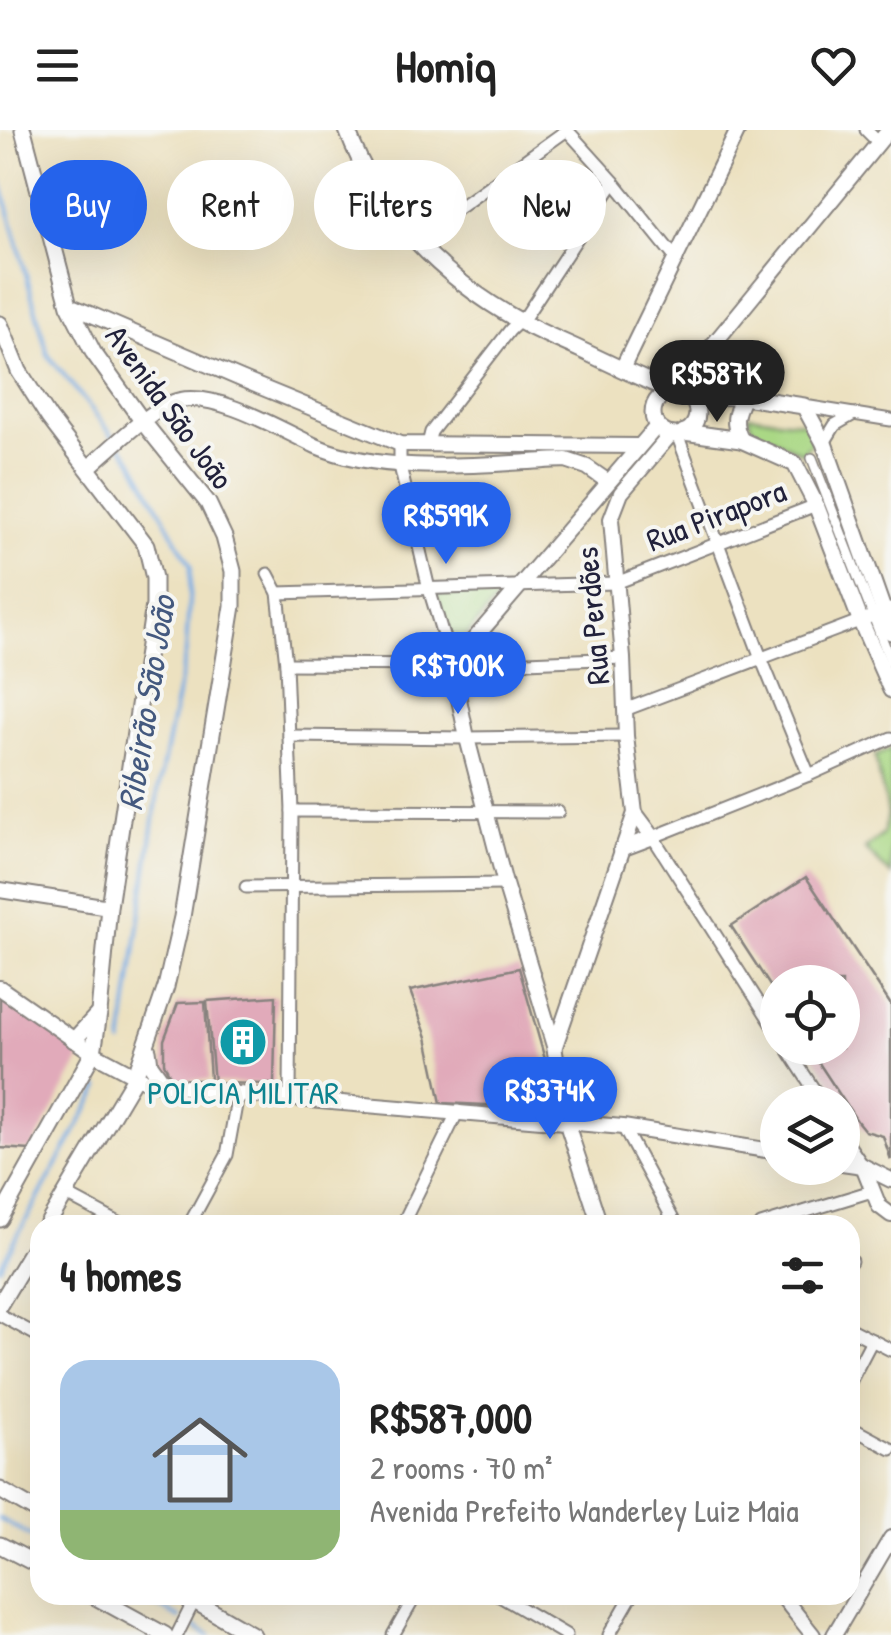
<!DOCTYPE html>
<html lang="en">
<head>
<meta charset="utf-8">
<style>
	:root { --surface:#fff; --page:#f6f6f6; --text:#222; --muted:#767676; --line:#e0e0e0; --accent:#2563eb }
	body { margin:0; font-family:"Patrick Hand",sans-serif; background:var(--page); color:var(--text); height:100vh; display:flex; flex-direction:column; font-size:38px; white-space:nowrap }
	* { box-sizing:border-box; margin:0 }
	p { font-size:32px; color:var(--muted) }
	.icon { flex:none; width:55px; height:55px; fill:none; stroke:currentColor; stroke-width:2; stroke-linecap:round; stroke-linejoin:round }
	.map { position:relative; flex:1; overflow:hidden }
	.panel { position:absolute; left:30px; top:1085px; width:830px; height:390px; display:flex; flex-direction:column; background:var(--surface); border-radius:30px; box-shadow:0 10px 40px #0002 }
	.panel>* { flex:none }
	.guide { position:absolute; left:30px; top:30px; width:832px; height:90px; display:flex; gap:20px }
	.tools { position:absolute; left:760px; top:835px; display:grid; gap:20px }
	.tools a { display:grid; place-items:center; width:100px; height:100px; border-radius:50%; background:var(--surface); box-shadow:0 10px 40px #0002; font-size:50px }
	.price { position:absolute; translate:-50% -85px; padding:0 22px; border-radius:35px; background:var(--accent); color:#fff; font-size:32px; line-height:65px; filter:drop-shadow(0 2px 5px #0008) }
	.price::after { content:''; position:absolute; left:50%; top:60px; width:30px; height:22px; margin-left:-15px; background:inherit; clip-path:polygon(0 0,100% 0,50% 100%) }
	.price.active { background:#222; color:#fff }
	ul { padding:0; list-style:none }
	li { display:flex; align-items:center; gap:30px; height:250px; padding:0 30px }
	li+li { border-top:2px solid var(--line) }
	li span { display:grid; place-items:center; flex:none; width:280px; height:200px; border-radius:30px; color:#555 }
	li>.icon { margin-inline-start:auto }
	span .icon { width:120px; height:120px; fill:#fffc; stroke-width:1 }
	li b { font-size:42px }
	h2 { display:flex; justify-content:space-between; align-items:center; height:120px; padding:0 30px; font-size:42px }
	.tag { padding:0 35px; border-radius:45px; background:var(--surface); box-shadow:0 10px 40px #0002; font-size:35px; line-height:90px }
	.tag.active { background:var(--accent); color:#fff }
	header { display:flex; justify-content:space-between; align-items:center; height:130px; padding:0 30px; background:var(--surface); font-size:45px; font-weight:700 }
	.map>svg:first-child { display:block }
	.green { fill:#aad885; stroke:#667d60; stroke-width:2.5 }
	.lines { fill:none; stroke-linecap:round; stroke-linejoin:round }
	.stream { stroke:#77ace4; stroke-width:4 }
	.building { fill:#e1aaba }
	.pedestrian-casing { stroke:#87827e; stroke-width:12 }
	.minor-casing { stroke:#87827e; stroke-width:15 }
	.tertiary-casing { stroke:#87827e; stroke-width:18 }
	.secondary-casing { stroke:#87827e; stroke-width:19 }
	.pedestrian { stroke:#fff; stroke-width:9 }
	.minor { stroke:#fff; stroke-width:11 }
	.tertiary { stroke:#fff; stroke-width:14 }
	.secondary { stroke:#fff; stroke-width:15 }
	.labels { text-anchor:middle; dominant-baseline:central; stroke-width:8; stroke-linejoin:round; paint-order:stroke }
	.street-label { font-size:32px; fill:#22223b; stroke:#f6f6f2 }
	.culture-label { font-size:32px; fill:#0d838f; stroke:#f6f6f2 }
	.water-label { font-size:35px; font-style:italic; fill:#44597f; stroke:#f6f6f2 }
</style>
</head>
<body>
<header><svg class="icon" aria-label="menu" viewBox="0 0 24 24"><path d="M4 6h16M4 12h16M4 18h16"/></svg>Homiq<svg class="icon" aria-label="heart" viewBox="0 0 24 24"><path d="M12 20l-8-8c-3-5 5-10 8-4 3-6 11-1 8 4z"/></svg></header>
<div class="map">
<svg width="891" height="1505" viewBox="0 0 891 1505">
	<rect width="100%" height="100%" fill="#f6f6f2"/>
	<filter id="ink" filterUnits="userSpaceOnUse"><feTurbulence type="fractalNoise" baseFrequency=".01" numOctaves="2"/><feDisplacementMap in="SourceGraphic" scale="20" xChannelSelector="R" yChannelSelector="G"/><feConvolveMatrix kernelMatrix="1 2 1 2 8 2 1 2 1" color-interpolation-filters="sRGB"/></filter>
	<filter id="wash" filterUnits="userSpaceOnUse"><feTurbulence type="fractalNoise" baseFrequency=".0048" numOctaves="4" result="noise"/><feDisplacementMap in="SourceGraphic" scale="40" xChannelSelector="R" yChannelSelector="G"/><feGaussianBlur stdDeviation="2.25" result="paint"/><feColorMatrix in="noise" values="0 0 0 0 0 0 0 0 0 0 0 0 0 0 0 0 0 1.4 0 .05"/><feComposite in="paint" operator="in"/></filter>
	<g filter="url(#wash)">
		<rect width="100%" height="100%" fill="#ece1c0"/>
		<!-- green -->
		<g class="green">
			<path d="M748,285l59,8 6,18 -11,12c-17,-8 -29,-16 -49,-22z"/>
			<polygon points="436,463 502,463 453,522"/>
			<polygon points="891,619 891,745 865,719 883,704 888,684 875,626"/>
		</g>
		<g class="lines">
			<!-- stream -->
			<g class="stream">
				<polyline points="0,48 48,225 133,331 191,436 186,521 159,655 122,914"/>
				<polyline points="0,1137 100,957"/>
				<polyline points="0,1389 40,1411"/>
				<polyline points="137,1465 180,1488"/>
				<polyline points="188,1493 210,1505"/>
			</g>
		</g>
		<g id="blocks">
			<!-- building -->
			<g class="building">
				<polygon points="806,747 891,875 891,1030 883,1006 865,1001 857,991 809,918 842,918 842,852 778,852 778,868 731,796"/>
				<polygon points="519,838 552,954 534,977 441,973 427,907 410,861"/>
				<polygon points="0,862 84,923 31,1020 0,1018"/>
				<polygon points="276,866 274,954 214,953 207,871"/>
				<polygon points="205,872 210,950 172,950 164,933 164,910 178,873"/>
			</g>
		</g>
	</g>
	<g filter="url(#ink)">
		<use href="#blocks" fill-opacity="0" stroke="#87827e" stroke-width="2.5"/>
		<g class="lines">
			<!-- pedestrian casing -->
			<g class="pedestrian-casing">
				<polyline id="pedestrian" points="812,328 891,532"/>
			</g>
			<!-- minor casing -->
			<g class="minor-casing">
				<g id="minor">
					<polyline points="567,0 614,52 677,130"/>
					<polyline points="866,0 879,13"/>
					<polyline points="414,110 567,0"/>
					<polyline points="804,276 891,290"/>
					<polyline points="677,304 761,528 809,645"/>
					<polyline points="824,313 835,295 854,284"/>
					<polyline points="400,314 400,336 429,459 452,535"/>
					<polyline points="428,314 431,302 510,200 527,184 614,52"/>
					<polyline points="268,444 278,463 286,534 292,681 290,968"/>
					<polyline points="278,463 616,453 816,375"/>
					<polyline points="286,534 452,535 623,528"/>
					<polyline points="627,579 891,479"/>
					<polyline points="289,606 467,608 626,606"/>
					<polyline points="292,681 558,682"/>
					<polyline points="246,757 505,754"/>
					<polyline points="778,903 653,707 809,645 891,608"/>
					<polyline points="787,918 822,972"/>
					<polyline points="623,997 676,1095"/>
					<polyline points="842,1005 863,1036"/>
					<polyline points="65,1064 123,1095"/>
					<polyline points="189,1095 227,1025 238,964"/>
					<polyline points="402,1095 458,981"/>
					<polyline points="761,1095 872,1061"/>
					<polyline points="850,1132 851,1131"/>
					<polyline points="0,1185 40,1207"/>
					<polyline points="850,1199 891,1220"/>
					<polyline points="850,1252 872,1210"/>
					<polyline points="850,1297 891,1319"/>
					<polyline points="498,1465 566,1505"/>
					<polyline points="177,1505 197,1465"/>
					<polyline points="393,1505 416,1465"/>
					<polyline points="609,1505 632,1465"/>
				</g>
			</g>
			<!-- tertiary casing -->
			<g class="tertiary-casing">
				<g id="tertiary">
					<polyline points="69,175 241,249 400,314 638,316"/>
					<polyline points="622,239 738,0"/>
					<polyline points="681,262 685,249 889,0"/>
					<path d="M88,338c21,-18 66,-63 92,-68 38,-8 101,30 136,46 71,31 173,17 250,14l21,7 20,14"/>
					<polyline points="621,719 653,707 635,683"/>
					<polyline points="0,760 109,777"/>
					<polyline points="0,858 93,923 147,952 238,964 623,997 778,1022"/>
					<polyline points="555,916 635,683 626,606 623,528 611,389 621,363 671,304"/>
					<polyline points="842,1033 863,1036 891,1050"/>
					<polyline points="863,1036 879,1076 891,1085"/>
					<polyline points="600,1095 566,991 554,916 505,754 467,608 452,535 657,296"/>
					<polyline points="781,1465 813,1505"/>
					<polyline points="834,1505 891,1408"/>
				</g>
			</g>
			<!-- secondary casing -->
			<g class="secondary-casing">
				<g id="secondary">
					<polyline points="23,0 69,175 93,222 143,292 208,373 224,407 233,441 233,476 182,787 166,857 135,947 47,1095"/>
					<path d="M347,0c31,83 94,147 171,190 20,12 42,20 63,30 30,14 60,29 91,41"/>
					<polyline points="0,194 19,241 49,288 146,415 154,448 154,475 109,777 99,883 93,923 0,1089"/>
					<circle cx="675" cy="283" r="22"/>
					<polyline points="689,266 743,267 804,276 824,313 891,502"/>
					<polyline points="684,302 741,310 795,334 816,375 861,492 891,560"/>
					<path d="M741,310c-9,-17 -6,-26 2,-43"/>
					<polyline points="74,910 99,883"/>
					<polyline points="148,920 150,934 165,955"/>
					<polyline points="0,1174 40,1107"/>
					<polyline points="0,1360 40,1383"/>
					<polyline points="0,1415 40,1436"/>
					<polyline points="92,1465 165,1505"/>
					<polyline points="184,1465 253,1505"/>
				</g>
			</g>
			<!-- pedestrian -->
			<use href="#pedestrian" class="pedestrian"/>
			<!-- minor -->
			<use href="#minor" class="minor"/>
			<!-- tertiary -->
			<use href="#tertiary" class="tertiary"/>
			<!-- secondary -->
			<use href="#secondary" class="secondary"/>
		</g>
	</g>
	<!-- icons -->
	<defs>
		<g id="building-disc" transform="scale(2.5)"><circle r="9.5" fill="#0f9aa8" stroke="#f6f6f2"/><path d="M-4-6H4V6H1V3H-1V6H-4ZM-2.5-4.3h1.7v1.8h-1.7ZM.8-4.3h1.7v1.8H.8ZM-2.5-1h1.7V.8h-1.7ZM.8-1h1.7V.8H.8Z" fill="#fff"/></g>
	</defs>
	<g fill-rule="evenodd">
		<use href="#building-disc" x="243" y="912"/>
	</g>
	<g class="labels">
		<!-- street labels -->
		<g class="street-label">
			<text transform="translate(170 277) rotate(54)">Avenida São João</text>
			<text transform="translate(716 385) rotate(-21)">Rua Pirapora</text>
			<text transform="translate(592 486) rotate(-95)">Rua Perdões</text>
		</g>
		<!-- culture labels -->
		<g class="culture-label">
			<text x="243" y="962">POLICIA MILITAR</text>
		</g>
		<!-- water labels -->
		<g class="water-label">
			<text transform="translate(146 573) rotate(-81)">Ribeirão São João</text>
		</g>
	</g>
</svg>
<div class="tools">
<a><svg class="icon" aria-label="locate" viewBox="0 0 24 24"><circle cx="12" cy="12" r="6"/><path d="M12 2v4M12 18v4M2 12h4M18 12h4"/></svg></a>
<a><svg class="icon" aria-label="layers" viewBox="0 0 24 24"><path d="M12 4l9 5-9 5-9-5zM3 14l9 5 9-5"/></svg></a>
</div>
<b class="price active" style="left:717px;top:295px">R$587K</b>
<b class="price" style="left:446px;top:437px">R$599K</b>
<b class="price" style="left:458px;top:587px">R$700K</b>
<b class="price" style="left:550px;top:1012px">R$374K</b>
<div class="guide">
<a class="tag active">Buy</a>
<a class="tag">Rent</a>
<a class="tag">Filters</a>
<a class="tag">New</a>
</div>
<section class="panel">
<h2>4 homes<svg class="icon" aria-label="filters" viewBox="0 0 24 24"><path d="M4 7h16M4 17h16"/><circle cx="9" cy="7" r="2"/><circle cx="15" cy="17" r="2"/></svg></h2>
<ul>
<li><span style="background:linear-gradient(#a9c7e8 75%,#8fb573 0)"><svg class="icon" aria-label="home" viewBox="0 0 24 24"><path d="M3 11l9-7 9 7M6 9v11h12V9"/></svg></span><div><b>R$587,000</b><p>2 rooms · 70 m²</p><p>Avenida Prefeito Wanderley Luiz Maia</p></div></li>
</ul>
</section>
</div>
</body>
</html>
